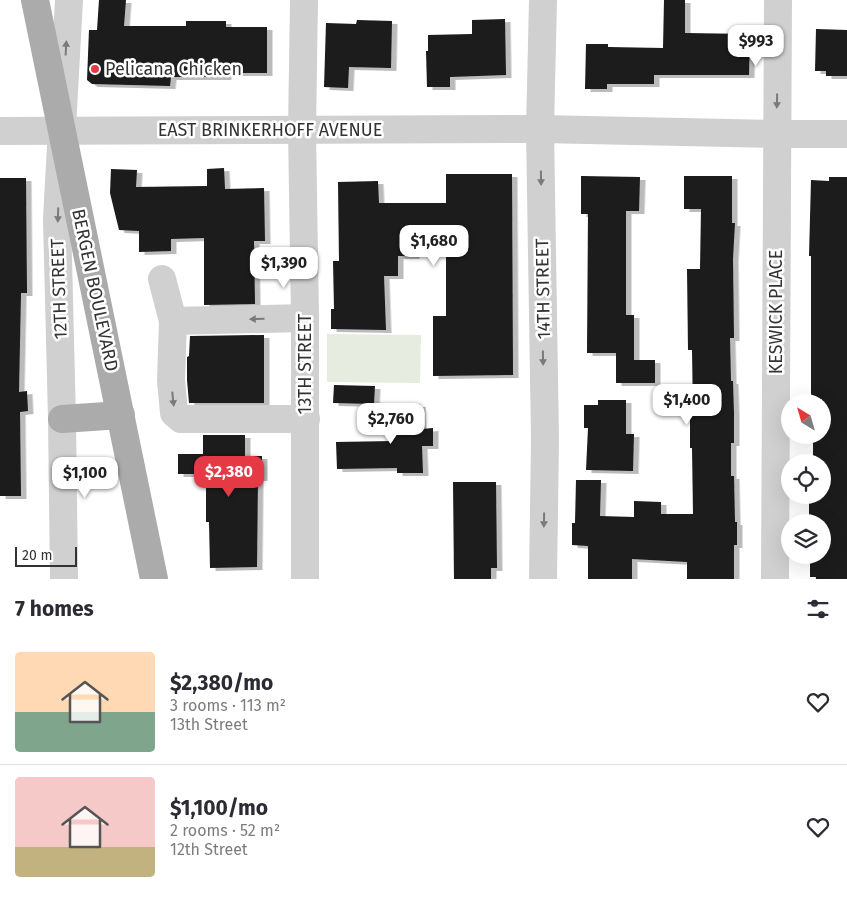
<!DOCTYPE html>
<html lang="en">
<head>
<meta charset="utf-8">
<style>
	:root { --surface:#fff; --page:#f7f7f7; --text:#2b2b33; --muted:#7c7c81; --line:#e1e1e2; --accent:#e63946 }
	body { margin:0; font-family:"Fira Sans",sans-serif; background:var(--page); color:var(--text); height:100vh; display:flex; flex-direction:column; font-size:19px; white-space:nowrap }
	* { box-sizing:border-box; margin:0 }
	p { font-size:16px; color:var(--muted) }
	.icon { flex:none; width:28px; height:28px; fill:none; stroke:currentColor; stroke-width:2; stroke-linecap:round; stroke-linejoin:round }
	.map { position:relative; height:579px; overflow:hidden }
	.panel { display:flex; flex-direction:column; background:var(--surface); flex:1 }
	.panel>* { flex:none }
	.needle { width:32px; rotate:323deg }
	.buttons { position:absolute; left:781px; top:394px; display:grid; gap:10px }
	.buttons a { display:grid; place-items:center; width:50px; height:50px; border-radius:50%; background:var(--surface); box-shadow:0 5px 20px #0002; font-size:25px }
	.scale { position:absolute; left:15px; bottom:12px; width:62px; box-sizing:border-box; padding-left:5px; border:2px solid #333; border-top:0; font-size:14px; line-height:18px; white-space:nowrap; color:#333; -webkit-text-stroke:4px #fff; paint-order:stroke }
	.price { position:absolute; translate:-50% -42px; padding:0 11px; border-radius:10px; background:#fff; color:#222; font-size:16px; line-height:32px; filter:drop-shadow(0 1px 2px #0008) }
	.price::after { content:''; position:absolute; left:50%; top:30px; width:15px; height:11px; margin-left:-8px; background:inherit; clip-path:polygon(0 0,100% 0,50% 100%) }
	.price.active { background:var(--accent); color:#fff }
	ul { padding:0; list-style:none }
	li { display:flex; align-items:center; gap:15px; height:125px; padding:0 15px }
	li+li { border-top:1px solid var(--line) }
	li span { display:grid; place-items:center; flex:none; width:140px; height:100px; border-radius:5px; color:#555 }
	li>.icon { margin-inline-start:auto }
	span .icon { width:60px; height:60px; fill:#fffc; stroke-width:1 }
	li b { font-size:21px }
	h2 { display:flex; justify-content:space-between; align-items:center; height:60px; padding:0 15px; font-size:21px }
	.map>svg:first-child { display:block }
	.green { fill:#e6ecdf }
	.building { fill:#1a1a1a; filter:url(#shadow) }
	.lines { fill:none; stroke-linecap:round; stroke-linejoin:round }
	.minor { stroke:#d0d0d0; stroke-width:28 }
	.major { stroke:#ababab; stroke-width:28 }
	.oneway { fill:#7a7a7a }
	.poi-dot { fill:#e63946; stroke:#fff; stroke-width:2 }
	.labels { text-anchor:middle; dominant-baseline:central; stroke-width:5; stroke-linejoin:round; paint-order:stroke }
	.poi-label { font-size:18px; fill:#333; stroke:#fff; text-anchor:start }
	.street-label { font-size:18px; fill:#333; stroke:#fff }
</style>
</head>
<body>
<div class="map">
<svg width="847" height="579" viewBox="0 0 847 579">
	<defs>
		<filter id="shadow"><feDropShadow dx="5.5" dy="3" stdDeviation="0" flood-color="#0004"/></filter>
	</defs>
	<rect width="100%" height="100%" fill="#fff"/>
	<!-- green -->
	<polygon class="green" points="327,334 421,335 420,383 327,382"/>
	<!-- building -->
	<g class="building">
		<polygon points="99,0 126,0 124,26 186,26 186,21 226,21 226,27 267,27 267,73 226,73 226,77 171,77 170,86 92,84 87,80 89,30 97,30"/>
		<polygon points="664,0 685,0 685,33 750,34 749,75 654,75 654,84 607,84 607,89 585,89 586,44 608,44 608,47 663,48"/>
		<polygon points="505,19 506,75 450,77 450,87 427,87 426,51 428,51 428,35 472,34 472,20"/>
		<polygon points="357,20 392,21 391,68 349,67 348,88 324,87 326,23 356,24"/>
		<polygon points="816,29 847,30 847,76 826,76 826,71 815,71"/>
		<polygon points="224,168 225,189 264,188 265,241 254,241 255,304 204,305 204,238 171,239 171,251 139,252 139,231 119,230 110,193 111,169 137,170 136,187 207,186 207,169"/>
		<polygon points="446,174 512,174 513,375 433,376 433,316 446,316 446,248 414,248 414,256 398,256 398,276 384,276 386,330 331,329 331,309 334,309 333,261 339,261 338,182 378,181 379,203 446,203"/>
		<polygon points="581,176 640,177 639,211 626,211 626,315 634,315 634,360 655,360 655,383 616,383 616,353 587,353 588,214 581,214"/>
		<polygon points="684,176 732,176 732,223 735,223 733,259 734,338 730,338 731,381 733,381 734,414 734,443 731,443 731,476 734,476 735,522 737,522 737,545 734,545 734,579 687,579 687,562 632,559 632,579 588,579 588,546 572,545 572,523 575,523 576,480 601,480 600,516 634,517 634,501 661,502 661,514 693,514 692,448 690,448 690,414 693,414 692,350 688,350 687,269 700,269 701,209 684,209"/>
		<polygon points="829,177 847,177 847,579 816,579 816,577 810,577 810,555 822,555 822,522 809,522 809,495 822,495 822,462 813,462 813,435 822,435 822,399 811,399 811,256 809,256 811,180 829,181"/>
		<polygon points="0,178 26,178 27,293 21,293 19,392 27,391 28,411 20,412 21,496 0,496"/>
		<polygon points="264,335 264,403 189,403 187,380 187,357 189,356 190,336"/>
		<polygon points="334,385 375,386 374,404 333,403"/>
		<polygon points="598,400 626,400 626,434 634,434 633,471 586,470 588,428 584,428 584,405 598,405"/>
		<polygon points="392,404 420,404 421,429 433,428 433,446 422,446 423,473 397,473 397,468 337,469 336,442 393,441"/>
		<polygon points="203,435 245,435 245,456 262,456 262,478 258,478 257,567 210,568 209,522 206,522 206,474 178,474 178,454 203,454"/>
		<polygon points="453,482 496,482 497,568 491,568 491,579 454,579"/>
	</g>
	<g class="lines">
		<!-- minor -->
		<g class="minor">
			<polyline points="304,0 302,130 305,318 305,579"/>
			<polyline points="543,0 540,129 545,439 543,579"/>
			<polyline points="0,131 540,129 776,134 847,134"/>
			<polyline points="162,279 173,321"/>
			<polyline points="305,318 173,321 171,380 174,413 181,419 306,419"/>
			<polyline points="64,579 62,419 57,219 69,0"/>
			<polyline points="775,579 778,0"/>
		</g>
		<!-- major -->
		<g class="major">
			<polyline points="35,0 154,579"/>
			<polyline points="62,419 121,415"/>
		</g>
	</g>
	<!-- one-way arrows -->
	<defs><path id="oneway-solid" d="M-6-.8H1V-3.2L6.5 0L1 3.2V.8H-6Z" transform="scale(1.25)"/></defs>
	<g class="oneway">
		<use href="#oneway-solid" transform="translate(66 48) rotate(-87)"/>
		<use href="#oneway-solid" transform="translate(777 101) rotate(91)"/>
		<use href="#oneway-solid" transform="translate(541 178) rotate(89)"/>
		<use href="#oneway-solid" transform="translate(58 215) rotate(92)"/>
		<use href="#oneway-solid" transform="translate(257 319) rotate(179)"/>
		<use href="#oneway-solid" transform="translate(543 358) rotate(89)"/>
		<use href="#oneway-solid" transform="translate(173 399) rotate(84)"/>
		<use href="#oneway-solid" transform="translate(544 520) rotate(91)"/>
	</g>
	<!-- markers -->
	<circle class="poi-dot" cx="95" cy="69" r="5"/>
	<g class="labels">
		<!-- poi labels -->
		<g class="poi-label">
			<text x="105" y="69">Pelicana Chicken</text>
		</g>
		<!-- street labels -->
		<g class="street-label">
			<text x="270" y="130">EAST BRINKERHOFF AVENUE</text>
			<text transform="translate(59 289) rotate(-92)">12TH STREET</text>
			<text transform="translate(543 289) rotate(-91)">14TH STREET</text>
			<text transform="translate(95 290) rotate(78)">BERGEN BOULEVARD</text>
			<text transform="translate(776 312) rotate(-90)">KESWICK PLACE</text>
			<text transform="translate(305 364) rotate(-90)">13TH STREET</text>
		</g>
	</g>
</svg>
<div class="buttons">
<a><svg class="needle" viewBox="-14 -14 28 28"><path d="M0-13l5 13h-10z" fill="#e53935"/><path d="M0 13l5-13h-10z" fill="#7c7c81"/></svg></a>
<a><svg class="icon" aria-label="locate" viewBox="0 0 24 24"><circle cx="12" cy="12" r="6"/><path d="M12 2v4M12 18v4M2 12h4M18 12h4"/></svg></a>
<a><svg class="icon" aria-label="layers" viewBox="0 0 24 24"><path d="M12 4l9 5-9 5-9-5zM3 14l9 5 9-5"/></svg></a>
</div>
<div class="scale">20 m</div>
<b class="price" style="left:756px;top:67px">$993</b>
<b class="price" style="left:434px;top:267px">$1,680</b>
<b class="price" style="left:284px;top:289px">$1,390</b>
<b class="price" style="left:687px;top:426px">$1,400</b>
<b class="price" style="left:391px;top:445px">$2,760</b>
<b class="price active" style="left:229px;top:498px">$2,380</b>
<b class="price" style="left:85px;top:499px">$1,100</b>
</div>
<section class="panel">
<h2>7 homes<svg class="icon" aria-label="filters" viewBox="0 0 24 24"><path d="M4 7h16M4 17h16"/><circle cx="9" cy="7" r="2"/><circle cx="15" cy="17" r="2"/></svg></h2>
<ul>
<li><span style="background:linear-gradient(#ffd9b3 60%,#7fa58c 0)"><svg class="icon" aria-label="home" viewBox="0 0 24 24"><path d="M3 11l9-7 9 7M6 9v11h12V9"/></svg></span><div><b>$2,380/mo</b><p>3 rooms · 113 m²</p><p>13th Street</p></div><svg class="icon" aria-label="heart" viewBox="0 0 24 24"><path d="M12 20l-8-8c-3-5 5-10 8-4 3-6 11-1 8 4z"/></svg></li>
<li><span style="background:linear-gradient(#f6c9c9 70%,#c2b280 0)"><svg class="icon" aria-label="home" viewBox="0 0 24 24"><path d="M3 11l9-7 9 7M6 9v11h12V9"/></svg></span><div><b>$1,100/mo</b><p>2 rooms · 52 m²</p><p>12th Street</p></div><svg class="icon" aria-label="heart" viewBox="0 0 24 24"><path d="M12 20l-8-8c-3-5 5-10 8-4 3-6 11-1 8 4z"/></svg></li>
</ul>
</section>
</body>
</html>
